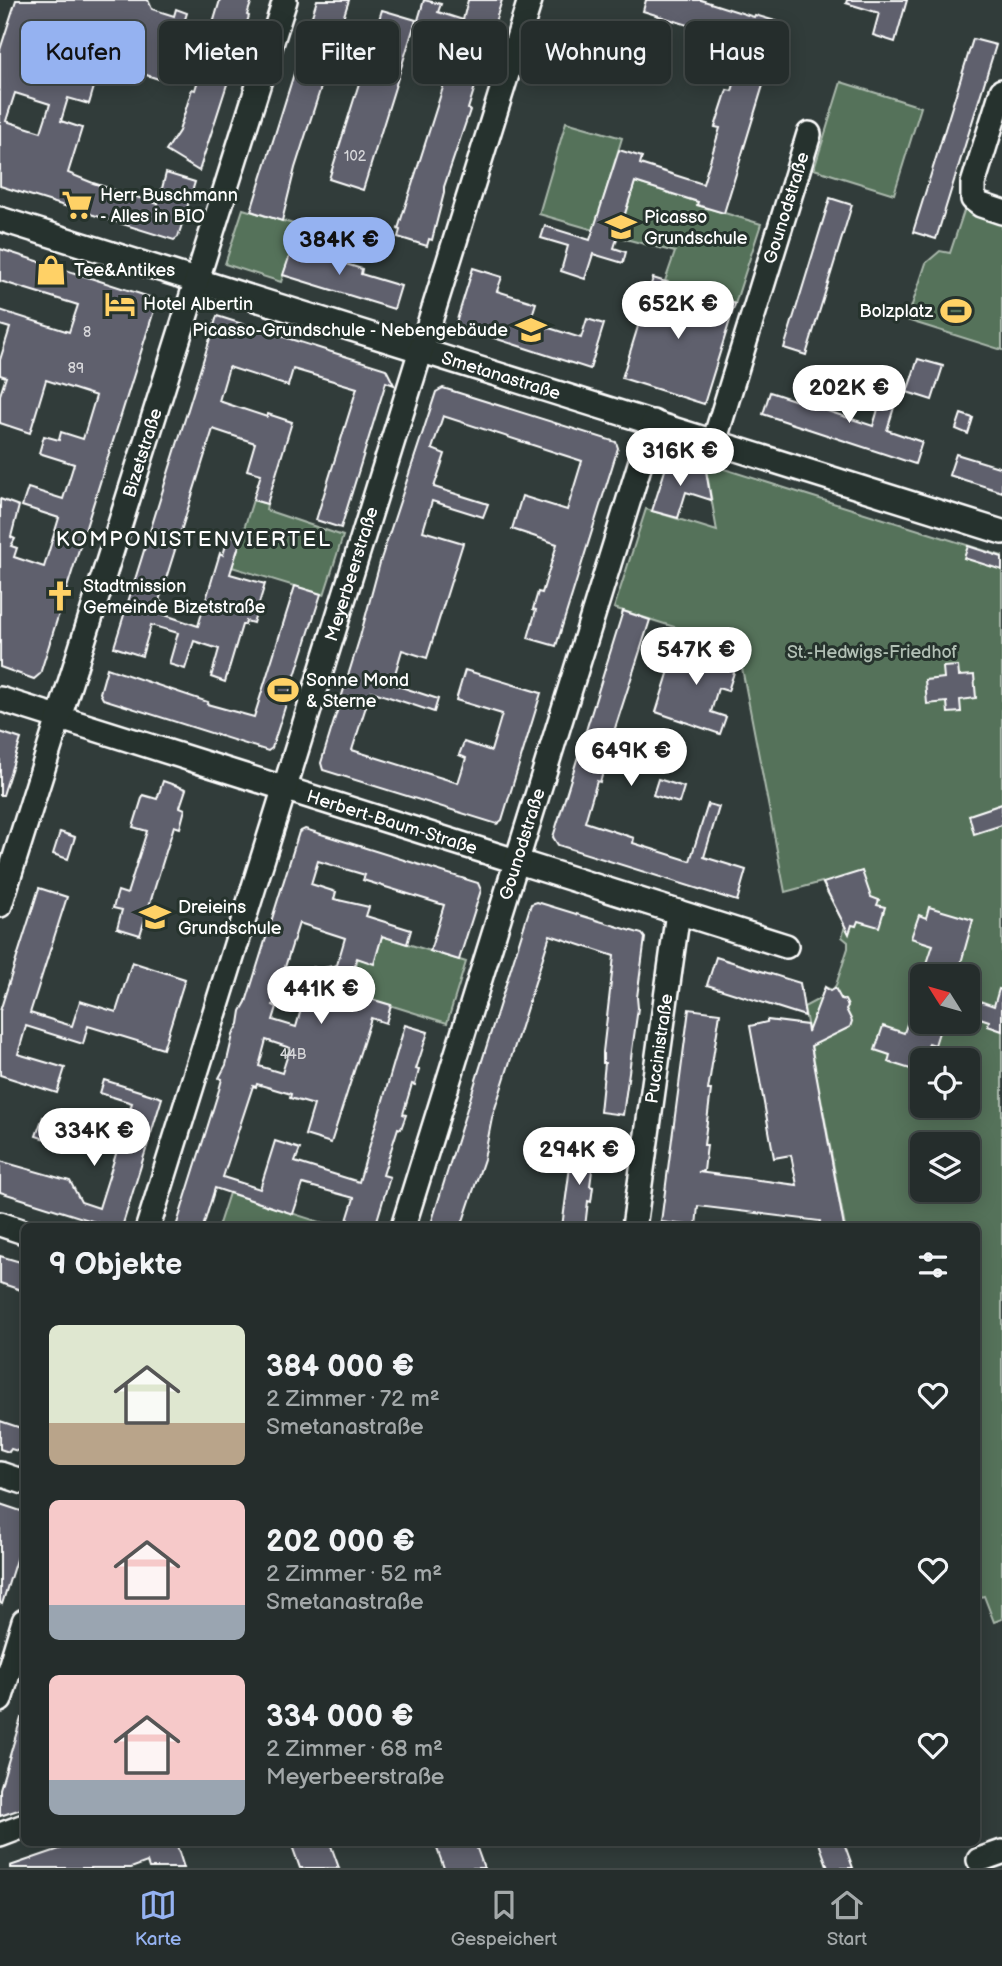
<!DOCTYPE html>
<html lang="de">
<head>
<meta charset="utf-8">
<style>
	:root { --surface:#252d2c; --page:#2d3534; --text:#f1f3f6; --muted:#a3a8a9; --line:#424948; --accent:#95b2f1 }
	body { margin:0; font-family:"Balsamiq Sans",sans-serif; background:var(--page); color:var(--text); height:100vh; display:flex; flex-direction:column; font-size:26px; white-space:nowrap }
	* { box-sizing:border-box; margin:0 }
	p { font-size:23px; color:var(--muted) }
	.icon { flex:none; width:38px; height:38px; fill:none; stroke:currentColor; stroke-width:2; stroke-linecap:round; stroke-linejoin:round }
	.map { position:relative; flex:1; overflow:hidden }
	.sheet { position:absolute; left:21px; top:1223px; width:959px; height:623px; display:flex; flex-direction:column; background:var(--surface); border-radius:10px; box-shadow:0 4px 18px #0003,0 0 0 2px var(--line) }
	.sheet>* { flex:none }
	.banner { position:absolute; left:21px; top:21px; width:961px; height:63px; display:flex; gap:14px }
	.needle { width:46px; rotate:307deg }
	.tools { position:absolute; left:910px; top:964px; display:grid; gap:14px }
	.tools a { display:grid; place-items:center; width:70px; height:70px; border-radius:10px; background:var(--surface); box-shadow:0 4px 18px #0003,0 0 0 2px var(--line); font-size:35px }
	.price { position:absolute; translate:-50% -60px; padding:0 16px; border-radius:24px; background:#fff; color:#222; font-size:23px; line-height:46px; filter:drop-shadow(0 2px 4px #0008) }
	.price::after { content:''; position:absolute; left:50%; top:42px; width:21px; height:16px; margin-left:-10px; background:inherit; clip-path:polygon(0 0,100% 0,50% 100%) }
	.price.selected { background:var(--accent); color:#111 }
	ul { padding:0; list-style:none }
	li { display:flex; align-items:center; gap:21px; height:175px; padding:0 28px }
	li span { display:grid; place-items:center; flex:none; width:196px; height:140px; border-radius:10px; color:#555 }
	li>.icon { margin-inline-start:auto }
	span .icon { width:84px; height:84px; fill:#fffc; stroke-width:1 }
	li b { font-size:30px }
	h2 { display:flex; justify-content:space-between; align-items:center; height:84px; padding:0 28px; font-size:30px }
	.pill { padding:0 24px; border-radius:10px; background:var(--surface); box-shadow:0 4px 18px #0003,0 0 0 2px var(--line); font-size:24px; line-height:63px }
	.pill.selected { background:var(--accent); color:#111 }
	.dock { display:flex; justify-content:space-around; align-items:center; height:98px; border-top:2px solid var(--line); background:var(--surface); font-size:19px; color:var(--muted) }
	.dock a { display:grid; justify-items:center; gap:4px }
	.dock .selected { color:var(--accent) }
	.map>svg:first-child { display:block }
	.green { fill:#55725a; stroke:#aab8ac; stroke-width:2; fill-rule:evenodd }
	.building { fill:#5e606d; stroke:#fff; stroke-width:2; fill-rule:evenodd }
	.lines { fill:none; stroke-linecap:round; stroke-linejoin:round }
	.minor-casing { stroke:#fff; stroke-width:28 }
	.minor { stroke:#26332d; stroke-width:23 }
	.labels { text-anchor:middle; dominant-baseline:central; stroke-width:6; stroke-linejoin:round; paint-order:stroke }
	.number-label { font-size:14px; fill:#d7d7da }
	.poi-label { font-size:18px; fill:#fff; stroke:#26332d; text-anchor:start }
	.street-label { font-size:18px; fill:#fff; stroke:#26332d }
	.park-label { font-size:18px; fill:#b2c0b5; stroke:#26332d }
	.quarter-label { font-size:21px; letter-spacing:2px; fill:#fff; stroke:#26332d }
</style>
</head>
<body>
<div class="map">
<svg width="1002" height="1868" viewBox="0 0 1002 1868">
	<rect width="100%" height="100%" fill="#313c3a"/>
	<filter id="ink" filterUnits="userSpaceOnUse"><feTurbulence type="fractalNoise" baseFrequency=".0143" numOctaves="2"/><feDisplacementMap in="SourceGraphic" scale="14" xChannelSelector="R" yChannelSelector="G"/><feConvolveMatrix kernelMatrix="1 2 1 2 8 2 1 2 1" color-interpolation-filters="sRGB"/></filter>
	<g filter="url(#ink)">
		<!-- green -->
		<g class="green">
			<polygon points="841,82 921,107 894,194 814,169"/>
			<polygon points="566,122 622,138 594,230 539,214"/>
			<polygon points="635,182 698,202 698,205 761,224 735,304 665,281 675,252 618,237"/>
			<polygon points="965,208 1002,218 1002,350 907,320 926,263 940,251 950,253"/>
			<polygon points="243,209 300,226 281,282 225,264"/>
			<path d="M705,463l297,93v1063l-8,3 -10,-26 -7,2 -1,-371h-131l-41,-220 17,-9 4,-11 7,3 4,-5 12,-37v-6l-6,-5 3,-11 -23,-44 -37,10 -47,-245 -124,-39 32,-99 71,22zM922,976h46v46h-46zM922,1060h46v46h-46zM922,1144h46v46h-46z"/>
			<polygon points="253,500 267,504 266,510 343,536 324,595 232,567"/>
			<polygon points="382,936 466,962 447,1023 348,992 358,958 374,963"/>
			<polygon points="229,1193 329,1225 328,1227 218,1227"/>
		</g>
		<!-- building -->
		<g class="building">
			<path d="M16,0h132l4,9 22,7 2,-7 11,4 -22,68 -25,-8 4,-11 -31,-10 2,-6 -62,-20 -9,27 43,13 -5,17 12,4 -5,17 -21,-6 -7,23 21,7 -14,45 25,10 65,21 8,-31 29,9 -17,55 -4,3 -174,-54v-136zM15,93l35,11 -9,28 -35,-11z"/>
			<polygon points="220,0 252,0 247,15 249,16 199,171 166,151 179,131 192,89 195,90 214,28 212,27"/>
			<polygon points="317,0 349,0 295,168 282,221 251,211"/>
			<polygon points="424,0 441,4 438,12 463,20 468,0 502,0 468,109 470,110 444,187 444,193 432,240 429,239 427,246 398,237 400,230 398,229 460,34 418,20"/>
			<polygon points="646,0 701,0 754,17 755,15 782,23 724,213 697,205 698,202 635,182 614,248 626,252 623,263 593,254 585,279 561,271 568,246 541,238 545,226 590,240 619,150 642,157 640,164 703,184 720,128 715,127 727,90 732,91 746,43 643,11"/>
			<polygon points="847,0 907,0 895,42 873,35 879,13 846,3"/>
			<polygon points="382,10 416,20 363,190 329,179"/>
			<polygon points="973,39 996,45 936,239 913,232"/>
			<polygon points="830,198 852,205 806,355 784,348"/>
			<polygon points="298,245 321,252 320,254 326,256 326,258 362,269 361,274 401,286 394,309 283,275 293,246 298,247"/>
			<polygon points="0,249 153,298 156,304 40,674 34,679 0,667 0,499 19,506 11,537 15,539 11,546 17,548 14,557 44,567 59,518 22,506 28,488 63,499 74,464 39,453 44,436 59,440 61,432 83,439 96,396 46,380 30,433 0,423 0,395 6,377 0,375 0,360 10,328 0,325 0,310 69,332 78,305 0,281"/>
			<polygon points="473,268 502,277 497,291 536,303 530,322 581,338 587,319 604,324 590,369 460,327 456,323"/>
			<polygon points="653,278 735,304 704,404 622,378"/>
			<polygon points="217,316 386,369 394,385 386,382 341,528 316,520 357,388 293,369 288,386 229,367 219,401 267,417 268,414 292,422 267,504 253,500 261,474 247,470 255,443 213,429 159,601 165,603 162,614 198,626 220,553 223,555 229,535 241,539 230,574 265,584 253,623 246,621 245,625 242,625 225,682 211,677 219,649 194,641 185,669 169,664 178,633 151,625 142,656 114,647"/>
			<polygon points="918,359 943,366 932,400 907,392"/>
			<polygon points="885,386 899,391 887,430 922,442 915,464 763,414 770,392 873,426"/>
			<polygon points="443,388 616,442 618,448 556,646 528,638 536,610 533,609 538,592 542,593 557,544 512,529 522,496 567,510 582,461 443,416 432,449 445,454 434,487 488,504 483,517 432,501 423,531 463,543 427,658 402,650 392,684 438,699 434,712 371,691 352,750 458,783 466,758 459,755 464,742 491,751 502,714 456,700 465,670 541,693 502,820 497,824 323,770 321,763 360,637 381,559 436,392"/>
			<polygon points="961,414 973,418 968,434 956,429"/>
			<polygon points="956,454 1002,468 1002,492 949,475"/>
			<polygon points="672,460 706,471 711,500 686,492 678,518 652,511 667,464"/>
			<polygon points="968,546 1002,557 1002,570 964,558"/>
			<polygon points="295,586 321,594 272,748 268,751 103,699 100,693 107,668 208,702 207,704 254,717"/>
			<polygon points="623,611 650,620 608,750 610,751 600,782 597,781 585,822 634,838 633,843 690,861 708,804 719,807 704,857 746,870 737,901 558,845 553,837"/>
			<polygon points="678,642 737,663 728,691 718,688 711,712 726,717 720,734 656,712"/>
			<polygon points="958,666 959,676 974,675 976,698 960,700 961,712 948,713 947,702 927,704 925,680 944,678 943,667"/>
			<polygon points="0,732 21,739 3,795 0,795"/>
			<polygon points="658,779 684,787 679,803 653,795"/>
			<polygon points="163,781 186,789 180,807 185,809 180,828 174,826 140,935 117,928 122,910 113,908 118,891 127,894 147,831 133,827 143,795 157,799"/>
			<polygon points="1002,804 1002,825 974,834 969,815"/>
			<path d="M305,829l173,54 3,7 -22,70 -29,-9 14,-46 -81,-25 2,-5 -47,-14 -7,23 25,8 -2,7 35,8 -3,9 45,14 -4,14 -25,-8 -8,28 -17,-6 -10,34 44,13 -5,18 -15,-5 -40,125 -26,-8 9,-30 -24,-7 1,-4 -34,-10 -1,3 -3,-1 -30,91 37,12 15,-48 25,8 -5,13 64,20 46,-157 23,7 -12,37 3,1 -4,15 -3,-1 -9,30 3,1 -5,14 -3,-1 -15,47 7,2 -15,50h-30l9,-29 -51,-14 -10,30 -78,-26 -12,39h-27l43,-137 3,-11 -3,-1 7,-13 7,-30 6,-11 2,-13 5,-9 53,-170zM299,923l46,15 -8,27 -18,4 -6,-2 -17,60 -23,-7 4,-13 -4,-2zM266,1040l24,8 -8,25 -23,-7z"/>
			<polygon points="60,832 75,837 68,859 53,854"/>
			<polygon points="862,871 871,897 879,900 877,905 885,907 879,927 858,921 856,926 852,925 849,934 823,883"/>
			<polygon points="39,888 67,897 30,1013 72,1026 80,1001 116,1012 132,962 185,979 163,1049 88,1026 83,1044 26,1026 18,1054 65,1068 57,1093 0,1075 0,1011"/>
			<polygon points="537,902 642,934 645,938 637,997 638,1008 623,1115 600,1112 605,1063 603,1063 603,1052 614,956 550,935 492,1118 484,1159 461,1227 430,1227 531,904"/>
			<polygon points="929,907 973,920 959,970 942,965 938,976 923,976 933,945 911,938 919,915 926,918"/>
			<polygon points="716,957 800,983 805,1016 707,985"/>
			<polygon points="920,985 922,985 922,1023 940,1029 935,1045 929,1043 920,1072 888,1062 890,1055 875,1050 883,1026 904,1033"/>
			<polygon points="825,987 830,991 835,988 841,999 845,1000 848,1006 846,1009 852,1021 850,1027 811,1046 844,1227 819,1227 820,1221 698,1206 696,1226 661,1222 689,1009 720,1013 708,1090 711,1090 704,1145 707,1145 704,1171 698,1172 797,1185 791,1155 774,1158 750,1026 767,1022 767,1020 807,1025 808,1032"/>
			<polygon points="999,989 1002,990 1002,1031 988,1026 989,1021 968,1014 968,997 994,1006"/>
			<polygon points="104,1080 162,1098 122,1227 111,1227 0,1192 0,1161 70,1181 81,1202 99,1208 132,1103 100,1093"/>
			<polygon points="43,1117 57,1122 51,1141 36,1136"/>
			<polygon points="573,1144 595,1147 590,1186 593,1187 591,1202 588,1201 585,1227 562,1227"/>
			<polygon points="0,1256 24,1263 24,1291 0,1283"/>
			<polygon points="0,1421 24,1429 24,1453 11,1449 9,1452 0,1449"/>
			<polygon points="0,1504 24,1512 24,1534 2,1604 0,1603"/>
			<polygon points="21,1718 24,1719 24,1808 0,1816 0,1789"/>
			<polygon points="77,1843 176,1843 184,1868 149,1868 147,1862 131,1868 10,1868 10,1866"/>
			<polygon points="291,1843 330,1843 339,1868 300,1868"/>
			<polygon points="435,1843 475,1843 484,1868 444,1868"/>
			<polygon points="819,1843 844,1843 853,1868 828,1868"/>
		</g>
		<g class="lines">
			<!-- minor casing -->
			<g class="minor-casing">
				<g id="minor">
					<polyline points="1002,91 973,184 973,199 981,205 1002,212"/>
					<path id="s1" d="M0,219l1002,313"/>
					<path id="s2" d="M714,442l95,-308"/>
					<path id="s3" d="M0,699l786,247"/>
					<path id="s4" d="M0,905l285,-905"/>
					<polyline points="0,1224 24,1232"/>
					<path id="s5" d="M148,1227l382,-1227"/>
					<path id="s6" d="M403,1227l250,-805"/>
					<path id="s7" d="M634,1227l44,-315"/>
					<polyline points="0,1474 24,1482"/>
					<polyline points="0,1700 24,1621"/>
					<polyline points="0,1835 24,1826"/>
					<polyline points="979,1860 1002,1852"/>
				</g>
			</g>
			<!-- minor -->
			<use href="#minor" class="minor"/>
		</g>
	</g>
	<!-- icons -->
	<defs>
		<g id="supermarket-bare" transform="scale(2.415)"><path d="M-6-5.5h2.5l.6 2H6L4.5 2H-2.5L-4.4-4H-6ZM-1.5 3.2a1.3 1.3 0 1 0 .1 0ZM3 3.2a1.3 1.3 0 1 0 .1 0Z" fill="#ffd166" stroke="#26332d" stroke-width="2.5" paint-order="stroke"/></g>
		<g id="school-bare" transform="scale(2.415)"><path d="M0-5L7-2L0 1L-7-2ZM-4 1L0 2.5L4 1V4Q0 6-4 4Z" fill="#ffd166" stroke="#26332d" stroke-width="2.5" paint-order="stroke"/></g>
		<g id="shop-bare" transform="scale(2.415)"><path d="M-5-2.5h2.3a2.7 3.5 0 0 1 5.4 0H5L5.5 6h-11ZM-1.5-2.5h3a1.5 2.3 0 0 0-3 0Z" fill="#ffd166" stroke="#26332d" stroke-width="2.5" paint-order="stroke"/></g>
		<g id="hotel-bare" transform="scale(2.415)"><path d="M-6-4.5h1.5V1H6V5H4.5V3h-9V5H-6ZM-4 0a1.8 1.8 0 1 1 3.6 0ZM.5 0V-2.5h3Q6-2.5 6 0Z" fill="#ffd166" stroke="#26332d" stroke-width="2.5" paint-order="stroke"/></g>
		<g id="stadium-bare" transform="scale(2.415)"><path d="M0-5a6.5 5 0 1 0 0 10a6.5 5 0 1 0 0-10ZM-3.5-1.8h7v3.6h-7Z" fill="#ffd166" stroke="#26332d" stroke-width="2.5" paint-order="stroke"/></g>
		<g id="church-bare" transform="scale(2.415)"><path d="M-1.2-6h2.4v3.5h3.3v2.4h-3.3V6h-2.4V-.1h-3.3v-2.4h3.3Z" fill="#ffd166" stroke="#26332d" stroke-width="2.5" paint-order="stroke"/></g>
	</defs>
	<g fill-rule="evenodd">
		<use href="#supermarket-bare" x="77" y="205"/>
		<use href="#school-bare" x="621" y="227"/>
		<use href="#shop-bare" x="51" y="270"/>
		<use href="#hotel-bare" x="120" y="304"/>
		<use href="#stadium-bare" x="956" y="311"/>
		<use href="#school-bare" x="531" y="330"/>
		<use href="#church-bare" x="60" y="596"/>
		<use href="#stadium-bare" x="283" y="690"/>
		<use href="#school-bare" x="155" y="917"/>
	</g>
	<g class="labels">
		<!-- number labels -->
		<g class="number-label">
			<text x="355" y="156">102</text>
			<text x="87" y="332">8</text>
			<text x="76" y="368">89</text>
			<text x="293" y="1054">44B</text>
		</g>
		<!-- poi labels -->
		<g class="poi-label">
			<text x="100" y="195">Herr Buschmann<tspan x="100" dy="21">- Alles in BIO</tspan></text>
			<text x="644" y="217">Picasso<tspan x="644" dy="21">Grundschule</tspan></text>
			<text x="74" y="270">Tee&amp;Antikes</text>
			<text x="143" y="304">Hotel Albertin</text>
			<text x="933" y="311" text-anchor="end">Bolzplatz</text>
			<text x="508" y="330" text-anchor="end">Picasso-Grundschule - Nebengebäude</text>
			<text x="83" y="586">Stadtmission<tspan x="83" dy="21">Gemeinde Bizetstraße</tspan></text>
			<text x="306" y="680">Sonne Mond<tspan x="306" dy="21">&amp; Sterne</tspan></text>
			<text x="178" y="907">Dreieins<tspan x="178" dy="21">Grundschule</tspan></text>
		</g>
		<!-- street labels -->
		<g class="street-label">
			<text stroke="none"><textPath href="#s2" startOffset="245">Gounodstraße</textPath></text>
			<text stroke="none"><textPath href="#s1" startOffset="525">Smetanastraße</textPath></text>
			<text stroke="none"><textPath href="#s4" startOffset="474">Bizetstraße</textPath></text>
			<text stroke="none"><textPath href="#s5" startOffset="684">Meyerbeerstraße</textPath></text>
			<text stroke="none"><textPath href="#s3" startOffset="411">Herbert-Baum-Straße</textPath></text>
			<text stroke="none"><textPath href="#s6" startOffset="401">Gounodstraße</textPath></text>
			<text stroke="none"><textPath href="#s7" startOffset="180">Puccinistraße</textPath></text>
		</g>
		<!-- park labels -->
		<g class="park-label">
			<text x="872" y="652">St.-Hedwigs-Friedhof</text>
		</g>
		<!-- quarter labels -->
		<g class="quarter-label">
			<text x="194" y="539">KOMPONISTENVIERTEL</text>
		</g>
	</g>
</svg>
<div class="tools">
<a><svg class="needle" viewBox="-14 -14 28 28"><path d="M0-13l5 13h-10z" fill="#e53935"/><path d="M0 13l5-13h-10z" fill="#a3a8a9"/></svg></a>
<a><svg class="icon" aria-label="locate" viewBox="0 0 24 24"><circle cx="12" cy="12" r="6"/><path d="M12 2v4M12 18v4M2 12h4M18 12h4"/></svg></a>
<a><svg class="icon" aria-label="layers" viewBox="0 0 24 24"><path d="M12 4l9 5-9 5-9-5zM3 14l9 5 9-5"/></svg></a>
</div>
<b class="price selected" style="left:339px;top:277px">384K €</b>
<b class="price" style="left:678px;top:341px">652K €</b>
<b class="price" style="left:849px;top:425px">202K €</b>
<b class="price" style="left:680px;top:488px">316K €</b>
<b class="price" style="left:696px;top:687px">547K €</b>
<b class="price" style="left:631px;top:788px">649K €</b>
<b class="price" style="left:321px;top:1026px">441K €</b>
<b class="price" style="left:94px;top:1168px">334K €</b>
<b class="price" style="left:579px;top:1187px">294K €</b>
<div class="banner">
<a class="pill selected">Kaufen</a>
<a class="pill">Mieten</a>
<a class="pill">Filter</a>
<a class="pill">Neu</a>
<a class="pill">Wohnung</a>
<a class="pill">Haus</a>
</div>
<section class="sheet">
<h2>9 Objekte<svg class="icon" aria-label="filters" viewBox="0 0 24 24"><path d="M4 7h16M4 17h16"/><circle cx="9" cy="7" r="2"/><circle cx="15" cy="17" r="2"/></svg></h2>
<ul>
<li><span style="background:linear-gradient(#dfe7d0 70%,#b9a48a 0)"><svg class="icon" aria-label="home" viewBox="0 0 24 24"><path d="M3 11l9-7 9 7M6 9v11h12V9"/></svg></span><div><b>384 000 €</b><p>2 Zimmer · 72 m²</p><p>Smetanastraße</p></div><svg class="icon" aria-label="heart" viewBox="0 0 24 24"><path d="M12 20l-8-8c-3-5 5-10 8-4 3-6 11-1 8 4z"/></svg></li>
<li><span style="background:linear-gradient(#f6c9c9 75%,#9aa5b1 0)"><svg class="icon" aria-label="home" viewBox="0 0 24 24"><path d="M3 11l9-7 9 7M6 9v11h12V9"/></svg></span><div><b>202 000 €</b><p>2 Zimmer · 52 m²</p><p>Smetanastraße</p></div><svg class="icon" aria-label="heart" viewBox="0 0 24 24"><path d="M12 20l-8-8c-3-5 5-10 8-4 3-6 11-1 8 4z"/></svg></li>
<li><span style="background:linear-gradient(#f6c9c9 75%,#9aa5b1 0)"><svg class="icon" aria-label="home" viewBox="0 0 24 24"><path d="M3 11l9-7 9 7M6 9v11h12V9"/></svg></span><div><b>334 000 €</b><p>2 Zimmer · 68 m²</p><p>Meyerbeerstraße</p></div><svg class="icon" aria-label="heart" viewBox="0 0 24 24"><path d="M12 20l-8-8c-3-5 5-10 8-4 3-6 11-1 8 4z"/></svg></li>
</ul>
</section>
</div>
<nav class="dock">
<a class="selected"><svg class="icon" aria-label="map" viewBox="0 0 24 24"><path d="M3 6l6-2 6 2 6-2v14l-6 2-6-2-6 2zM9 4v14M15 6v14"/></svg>Karte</a>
<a><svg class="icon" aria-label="saved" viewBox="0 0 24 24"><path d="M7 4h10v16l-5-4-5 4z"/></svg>Gespeichert</a>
<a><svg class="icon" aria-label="home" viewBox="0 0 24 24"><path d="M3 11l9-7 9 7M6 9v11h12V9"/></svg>Start</a>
</nav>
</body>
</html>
